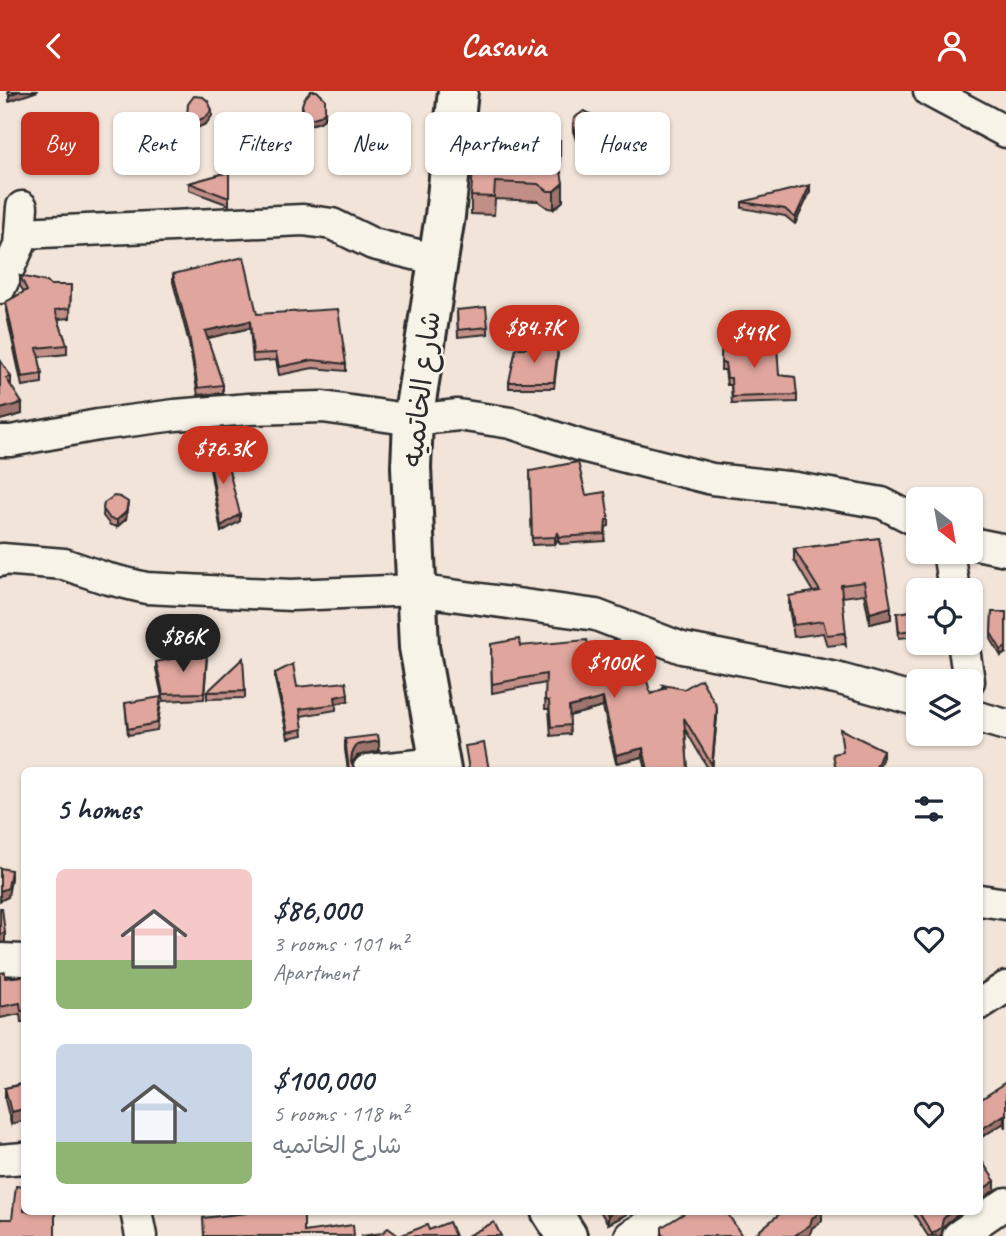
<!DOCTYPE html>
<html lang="en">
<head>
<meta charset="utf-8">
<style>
	:root { --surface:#fff; --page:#f6f6f7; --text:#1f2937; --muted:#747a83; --accent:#c8321e }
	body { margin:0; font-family:Caveat,"Playpen Sans Arabic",sans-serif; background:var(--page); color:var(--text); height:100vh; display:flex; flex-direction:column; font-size:26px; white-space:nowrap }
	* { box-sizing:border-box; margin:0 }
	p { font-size:23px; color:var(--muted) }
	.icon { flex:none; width:38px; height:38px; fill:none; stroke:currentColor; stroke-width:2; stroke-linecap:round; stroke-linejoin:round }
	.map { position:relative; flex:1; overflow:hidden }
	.panel { position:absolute; left:21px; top:676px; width:962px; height:448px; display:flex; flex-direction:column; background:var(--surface); border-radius:10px; box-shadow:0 2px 5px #0004 }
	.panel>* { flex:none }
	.banner { position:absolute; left:21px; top:21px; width:964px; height:63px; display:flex; gap:14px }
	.needle { width:46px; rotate:149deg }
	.buttons { position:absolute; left:906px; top:396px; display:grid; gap:14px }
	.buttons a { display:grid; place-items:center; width:77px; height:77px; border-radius:10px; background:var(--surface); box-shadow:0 2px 5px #0004; font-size:35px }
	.price { position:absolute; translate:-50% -60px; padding:0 16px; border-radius:24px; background:var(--accent); color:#fff; font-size:23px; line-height:46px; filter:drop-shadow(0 2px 4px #0008) }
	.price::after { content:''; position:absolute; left:50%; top:42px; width:21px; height:16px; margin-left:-10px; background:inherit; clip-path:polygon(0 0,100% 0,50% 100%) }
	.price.active { background:#222; color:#fff }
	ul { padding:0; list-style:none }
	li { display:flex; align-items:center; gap:21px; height:175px; padding:0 35px }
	li span { display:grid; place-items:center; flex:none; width:196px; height:140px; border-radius:10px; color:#555 }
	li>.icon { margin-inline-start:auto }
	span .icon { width:84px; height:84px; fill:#fffc; stroke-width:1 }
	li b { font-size:30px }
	h2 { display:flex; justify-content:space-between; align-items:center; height:84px; padding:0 35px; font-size:30px }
	.pill { padding:0 24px; border-radius:10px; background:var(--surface); box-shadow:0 2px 5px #0004; font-size:24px; line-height:63px }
	.pill.active { background:var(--accent); color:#fff }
	header { display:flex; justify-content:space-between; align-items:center; height:91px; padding:0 35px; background:var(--accent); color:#fff; font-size:32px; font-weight:700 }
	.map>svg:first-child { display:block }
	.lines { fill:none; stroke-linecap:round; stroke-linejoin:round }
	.street-casing { stroke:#2b2b2b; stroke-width:35 }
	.secondary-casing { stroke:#2b2b2b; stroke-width:44 }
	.street { stroke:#f7f3e8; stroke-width:30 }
	.secondary { stroke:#f7f3e8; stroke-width:38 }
	.wall { fill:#c18f87; stroke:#2b2b2b; stroke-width:2 }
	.shaded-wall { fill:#9d746e; stroke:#2b2b2b; stroke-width:2 }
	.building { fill:#e0a69d; stroke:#2b2b2b; stroke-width:2 }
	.labels { text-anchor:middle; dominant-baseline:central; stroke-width:5; stroke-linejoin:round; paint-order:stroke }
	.street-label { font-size:28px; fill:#2b2b2b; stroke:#f7f3e8 }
</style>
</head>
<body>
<header><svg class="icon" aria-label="back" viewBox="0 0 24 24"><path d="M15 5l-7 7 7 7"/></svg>Casavia<svg class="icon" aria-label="person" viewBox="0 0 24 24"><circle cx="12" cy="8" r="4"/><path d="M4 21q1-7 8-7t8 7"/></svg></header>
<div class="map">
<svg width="1006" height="1145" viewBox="0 0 1006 1145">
	<rect width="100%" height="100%" fill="#f2e4d9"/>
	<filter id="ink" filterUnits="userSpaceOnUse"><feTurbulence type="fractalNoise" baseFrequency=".0143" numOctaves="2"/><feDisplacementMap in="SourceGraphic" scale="14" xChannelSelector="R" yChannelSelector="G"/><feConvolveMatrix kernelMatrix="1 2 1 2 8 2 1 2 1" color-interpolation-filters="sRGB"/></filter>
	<g filter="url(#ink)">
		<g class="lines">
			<!-- street casing -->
			<g class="street-casing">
				<g id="street">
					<polyline points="929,0 1006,41"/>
					<polyline points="21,142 303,129 332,133 373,153 438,169"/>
					<polyline points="0,197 19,155 22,116"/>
					<polyline points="0,350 11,350 98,334 175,324 249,318 323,316 413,329 458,324 511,332 582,355 712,388 796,397 882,412 919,431"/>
					<polyline points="971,452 1006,459"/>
					<polyline points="948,460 954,499"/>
					<polyline points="0,470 2,468 64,473 105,487 146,497 291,504 415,499 596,524 682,557 836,587 919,610"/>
					<polyline points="963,551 969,590"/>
					<polyline points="971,624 1006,634"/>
					<polyline points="368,679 439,672"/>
					<polyline points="980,809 1006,813"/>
					<polyline points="0,868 24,869"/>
					<polyline points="980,913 1006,896"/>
					<polyline points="0,1069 24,1067"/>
					<polyline points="136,1120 141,1145"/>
					<polyline points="630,1145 672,1120"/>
					<polyline points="958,1145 1006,1112"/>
				</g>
			</g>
			<!-- secondary casing -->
			<g class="secondary-casing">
				<g id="secondary">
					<polyline points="441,679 419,556 411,376 413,329 445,125 458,0"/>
					<polyline points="551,1120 567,1145"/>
				</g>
			</g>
			<!-- street -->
			<use href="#street" class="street"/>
			<!-- secondary -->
			<use href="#secondary" class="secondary"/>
		</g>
		<!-- wall -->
		<g class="wall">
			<polygon points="325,8 325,27 320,31 306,35 302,21 302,14"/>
			<polygon points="594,25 620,26 620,52 576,49 573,40 573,33"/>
			<polygon points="535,51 560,67 558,79 563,110 554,118 548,117 538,110 495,108 494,124 471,123 471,105 488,62"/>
			<polygon points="229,81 229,114 189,99 189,92"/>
			<polygon points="810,101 795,133 785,125 742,117 742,111"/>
			<polygon points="173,183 257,223 346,273 346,280 313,277 279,284 276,269 253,271 250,237 207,247 223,294 223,302 198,304 189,252 173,191"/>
			<polygon points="20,185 50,194 71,194 70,227 58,228 67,254 67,263 38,266 42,283 42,292 22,295 6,220 6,211 24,201 20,195"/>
			<polygon points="457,219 488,236 488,243 458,246"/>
			<polygon points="722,243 747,251 743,263 779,284 797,304 797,311 732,313 731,294 727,294 725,279 721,279"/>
			<polygon points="558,263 554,297 509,297 509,291"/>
			<polygon points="0,269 11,286 11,295 22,323 0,329"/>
			<polygon points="208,359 240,430 221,441 208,366"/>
			<polygon points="530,380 586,404 609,429 609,435 606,436 605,450 560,453 558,448 555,453 532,454"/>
			<polygon points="104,412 128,418 126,428 117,436 110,434 103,425"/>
			<polygon points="879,447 891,528 870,533 864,503 842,506 846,555 844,553 827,555 823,542 794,546 789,517 789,505 813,501 794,469 794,458"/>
			<polygon points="919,519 919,545 899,547 897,522"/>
			<polygon points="992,521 1006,521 1006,562 1001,565 991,548"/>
			<polygon points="491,553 520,555 593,577 613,592 651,603 663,598 663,594 717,625 712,679 709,679 685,638 688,679 646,679 643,666 616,672 603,616 569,625 570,643 551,645 549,618 545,618 546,592 492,602"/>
			<polygon points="207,568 204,608 163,610 156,578 156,571"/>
			<polygon points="275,582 297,596 348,610 336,613 336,619 301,625 303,644 288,647 275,589"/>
			<polygon points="245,600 245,607 207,608 207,601"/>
			<polygon points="125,612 161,612 157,639 128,644"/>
			<polygon points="345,648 379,660 357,665 352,672 355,679 348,679 345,659"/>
			<polygon points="0,882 5,887 24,885 24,931 21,931 20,923 0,927"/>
			<polygon points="24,992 11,1033 5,1009 5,997"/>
			<polygon points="1006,992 1006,1037 1004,1032 980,1047 980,1009"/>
			<polygon points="600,1120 633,1120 608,1133"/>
			<polygon points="912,1120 963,1120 948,1131 943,1137 941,1145 928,1145"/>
		</g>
		<!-- shaded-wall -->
		<g class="shaded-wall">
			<polygon points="19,0 38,0 9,10 9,4"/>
			<polygon points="212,19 212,25 206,33 186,42 186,35"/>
			<polygon points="325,20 325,27 320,31 306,35 306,29"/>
			<polygon points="560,49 560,67 554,94 554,76"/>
			<polygon points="563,92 563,110 554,118 554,100"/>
			<polygon points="810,94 810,101 795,133 795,127"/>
			<polygon points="250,230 250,237 205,248 205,240"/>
			<polygon points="747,244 747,251 740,270 740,263"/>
			<polygon points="22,312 22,323 0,329 0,318"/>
			<polygon points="128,411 126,428 117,436 117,429"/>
			<polygon points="240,423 240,430 221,441 221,435"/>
			<polygon points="558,442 558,448 555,453 555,446"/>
			<polygon points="891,516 891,528 870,533 870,522"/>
			<polygon points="1006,556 1006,562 1001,565 1001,559"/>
			<polygon points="348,603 348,610 335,613 335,606"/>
			<polygon points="603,607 603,616 569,625 569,616"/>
			<polygon points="717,616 717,625 712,679 712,674"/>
			<polygon points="379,650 379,660 357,665 352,672 351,671 352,662 357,654"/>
			<polygon points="643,657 643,666 616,672 616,664"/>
			<polygon points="883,659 883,666 878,679 875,679"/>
			<polygon points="11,779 11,788 8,806 0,810 0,800"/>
			<polygon points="5,842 5,851 0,852 0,843"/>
			<polygon points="24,1018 24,1030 11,1033 11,1021"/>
			<polygon points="1004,1024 1004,1032 980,1047 980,1039"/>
			<polygon points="995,1090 995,1099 980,1109 980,1100"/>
			<polygon points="614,1120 633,1120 608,1133 608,1124"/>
			<polygon points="822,1120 822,1130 812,1137 810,1143 808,1145 794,1145 812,1127"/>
			<polygon points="951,1120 963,1120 948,1131 943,1137 941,1145 932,1145 932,1143 943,1128"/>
		</g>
		<!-- building -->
		<g class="building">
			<polygon points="8,0 19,0 9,4"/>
			<polygon points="311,0 317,0 325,8 325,20 320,25 306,29 302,14 304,8"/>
			<polygon points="194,5 203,6 208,10 212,19 206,26 186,35 188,13"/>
			<polygon points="584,20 594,25 620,26 620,46 576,42 573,33 574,27"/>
			<polygon points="490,38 535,41 534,51 560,49 554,76 561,81 563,92 554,100 548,100 538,93 495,91 494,106 471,105 474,61 488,62"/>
			<polygon points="229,81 229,107 189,92"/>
			<polygon points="810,94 795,127 785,118 742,111"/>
			<polygon points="244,166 257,223 338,218 346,273 313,269 279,276 276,262 253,263 250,230 205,240 223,294 198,297 189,244 173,183"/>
			<polygon points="20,185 47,191 50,194 71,194 70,217 55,219 67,254 37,257 42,283 22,286 6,211 27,199"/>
			<polygon points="486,216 488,236 458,239 457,219"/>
			<polygon points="722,243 747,244 740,263 777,255 779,284 795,286 797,304 732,306 731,287 727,287 725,272 721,272"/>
			<polygon points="516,257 558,257 554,291 509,291"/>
			<polygon points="0,269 11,286 6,287 22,312 0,318"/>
			<polygon points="223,356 240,423 221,435 208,359"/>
			<polygon points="578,371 586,404 605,401 609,429 606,429 605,443 560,446 558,442 555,446 532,447 530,380"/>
			<polygon points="114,405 120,406 128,411 126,421 117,429 110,428 103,418 104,412"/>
			<polygon points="879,447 891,516 870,522 864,491 841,494 846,544 844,542 827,544 823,530 794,534 789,505 820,500 794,458"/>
			<polygon points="919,519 919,538 899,541 897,522"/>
			<polygon points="992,521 1006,521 1006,556 1001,559 991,542"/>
			<polygon points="519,548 520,555 587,549 593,577 608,573 613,592 644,581 651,603 666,597 663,594 684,598 701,588 717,616 712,674 684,627 688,679 648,679 643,657 616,664 603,607 569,616 570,634 551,636 549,610 545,609 546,583 492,593 491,553"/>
			<polygon points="207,561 204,602 163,603 156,571"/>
			<polygon points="243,567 245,600 207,601"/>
			<polygon points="293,573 297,596 346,591 348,603 335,606 336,613 300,618 303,638 288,641 275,582"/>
			<polygon points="161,606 157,632 128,638 125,612"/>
			<polygon points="840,638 883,659 875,679 836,679 833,663 843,661"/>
			<polygon points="378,644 379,650 357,654 352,662 351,671 355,679 349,679 345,648"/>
			<polygon points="484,652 489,679 469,679 465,655"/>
			<polygon points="0,777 11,779 8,797 0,800"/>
			<polygon points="0,817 2,817 5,842 0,843"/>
			<polygon points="5,881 5,887 24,885 24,920 21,920 20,912 0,916 0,882"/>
			<polygon points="1006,992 1006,1028 1004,1024 980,1039 980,1009"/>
			<polygon points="24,993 24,1018 11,1021 5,997"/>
			<polygon points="980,1067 995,1090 980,1100"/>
			<polygon points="16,1095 24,1096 24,1120 55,1120 55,1145 0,1145 0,1128 12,1128"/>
			<polygon points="246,1120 304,1120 304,1141 353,1134 354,1145 204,1145 203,1127 246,1122"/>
			<polygon points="606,1120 614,1120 608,1124"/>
			<polygon points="688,1120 726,1120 742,1145 662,1145 662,1136"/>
			<polygon points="783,1120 822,1120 812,1127 810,1134 794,1145 753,1145"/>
			<polygon points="918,1120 951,1120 943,1128 941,1137 932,1143"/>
			<polygon points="449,1131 455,1145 361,1145 382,1142 388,1137 399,1145 427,1134 429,1139"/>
			<polygon points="494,1131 501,1145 467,1145"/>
		</g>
	</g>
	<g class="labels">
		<!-- street labels -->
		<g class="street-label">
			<text transform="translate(421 298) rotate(-83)">شارع الخاتميه</text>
		</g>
	</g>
</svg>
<div class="buttons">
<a><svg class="needle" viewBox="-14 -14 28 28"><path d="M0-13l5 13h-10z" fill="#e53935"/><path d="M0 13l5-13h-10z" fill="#747a83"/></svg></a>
<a><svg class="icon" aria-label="locate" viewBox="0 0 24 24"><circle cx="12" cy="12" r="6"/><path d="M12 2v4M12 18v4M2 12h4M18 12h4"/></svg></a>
<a><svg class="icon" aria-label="layers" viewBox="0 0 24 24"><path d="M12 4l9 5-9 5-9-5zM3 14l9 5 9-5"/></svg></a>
</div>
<b class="price" style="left:534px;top:274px">$84.7K</b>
<b class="price" style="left:754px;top:279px">$49K</b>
<b class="price" style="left:223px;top:395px">$76.3K</b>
<b class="price active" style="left:183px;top:583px">$86K</b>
<b class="price" style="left:614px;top:609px">$100K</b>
<div class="banner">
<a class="pill active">Buy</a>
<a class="pill">Rent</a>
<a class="pill">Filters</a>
<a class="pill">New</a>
<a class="pill">Apartment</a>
<a class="pill">House</a>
</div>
<section class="panel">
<h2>5 homes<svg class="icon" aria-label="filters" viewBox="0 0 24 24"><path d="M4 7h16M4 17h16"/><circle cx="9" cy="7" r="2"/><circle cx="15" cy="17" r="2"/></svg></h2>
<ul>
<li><span style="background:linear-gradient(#f6c9c9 65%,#8fb573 0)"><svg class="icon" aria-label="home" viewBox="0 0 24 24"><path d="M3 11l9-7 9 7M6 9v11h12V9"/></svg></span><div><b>$86,000</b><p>3 rooms · 101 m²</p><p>Apartment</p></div><svg class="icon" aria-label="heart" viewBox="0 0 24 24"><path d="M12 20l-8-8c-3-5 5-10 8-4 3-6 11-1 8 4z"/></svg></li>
<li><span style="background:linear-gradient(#c9d6e8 70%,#8fb573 0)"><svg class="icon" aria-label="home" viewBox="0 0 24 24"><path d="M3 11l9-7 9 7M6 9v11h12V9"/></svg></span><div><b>$100,000</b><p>5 rooms · 118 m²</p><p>شارع الخاتميه</p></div><svg class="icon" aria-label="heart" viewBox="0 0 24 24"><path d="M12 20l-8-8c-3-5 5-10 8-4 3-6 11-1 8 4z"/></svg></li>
</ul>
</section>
</div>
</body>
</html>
